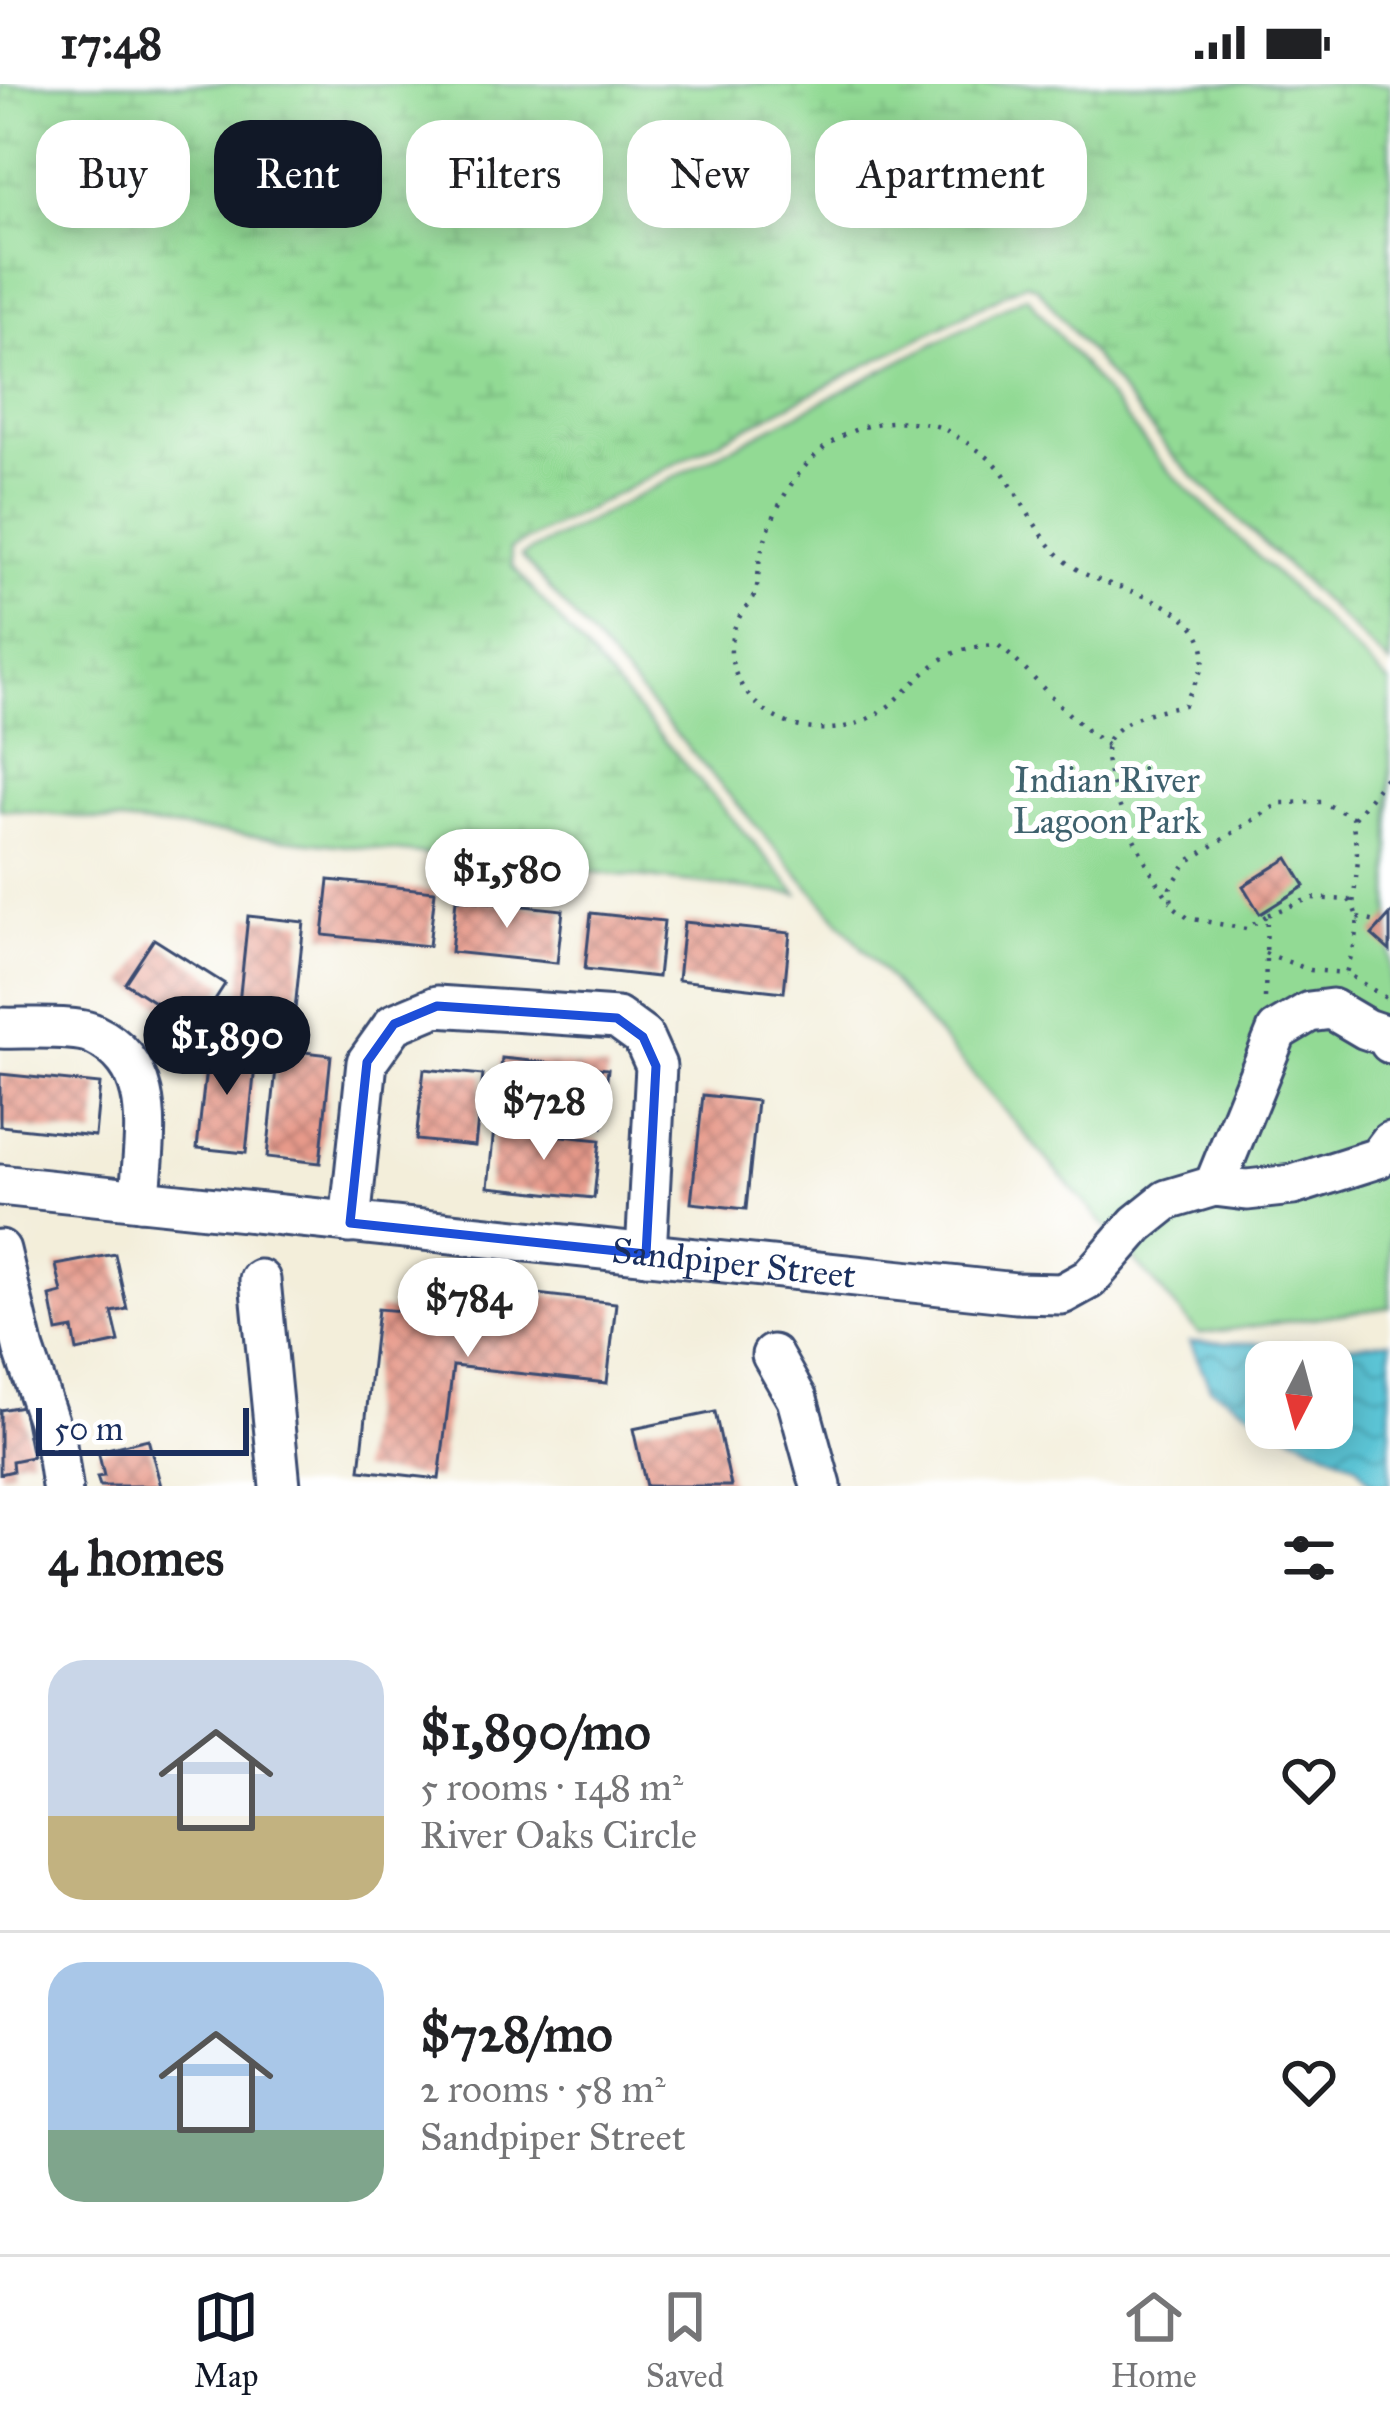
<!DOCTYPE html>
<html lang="en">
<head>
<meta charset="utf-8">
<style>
	:root { --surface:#fff; --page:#f2f2f2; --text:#202124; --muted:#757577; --line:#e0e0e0; --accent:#111827 }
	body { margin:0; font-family:"IM FELL Great Primer",serif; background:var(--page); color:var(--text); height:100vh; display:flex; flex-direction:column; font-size:45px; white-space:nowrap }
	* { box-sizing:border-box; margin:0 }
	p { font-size:39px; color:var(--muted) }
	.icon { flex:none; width:66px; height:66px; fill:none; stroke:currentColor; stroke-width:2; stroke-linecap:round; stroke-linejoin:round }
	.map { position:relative; height:1402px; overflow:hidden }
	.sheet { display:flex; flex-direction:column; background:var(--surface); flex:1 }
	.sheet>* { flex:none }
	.banner { position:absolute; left:36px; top:36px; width:1320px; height:108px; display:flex; gap:24px }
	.needle { width:78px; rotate:186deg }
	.controls { position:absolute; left:1245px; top:1257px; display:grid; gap:24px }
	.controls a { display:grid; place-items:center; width:108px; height:108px; border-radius:24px; background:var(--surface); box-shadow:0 6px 30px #0003; font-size:60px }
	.scale { position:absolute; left:36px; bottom:30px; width:213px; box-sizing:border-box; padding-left:12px; border:6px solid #1b2f5e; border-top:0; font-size:33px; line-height:42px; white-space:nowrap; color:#1b2f5e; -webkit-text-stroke:9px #fff; paint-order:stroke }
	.price { position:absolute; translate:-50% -102px; padding:0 27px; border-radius:42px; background:#fff; color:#222; font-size:39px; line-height:78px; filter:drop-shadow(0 3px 6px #0008) }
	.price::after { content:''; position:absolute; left:50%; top:72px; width:36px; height:27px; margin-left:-18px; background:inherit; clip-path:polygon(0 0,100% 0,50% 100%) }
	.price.on { background:var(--accent); color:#fff }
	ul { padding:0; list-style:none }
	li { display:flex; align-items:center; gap:36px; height:300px; padding:0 48px }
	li+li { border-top:3px solid var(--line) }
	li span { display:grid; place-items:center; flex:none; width:336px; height:240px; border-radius:36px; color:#555 }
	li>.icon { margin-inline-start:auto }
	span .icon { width:144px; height:144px; fill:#fffc; stroke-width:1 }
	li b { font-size:51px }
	h2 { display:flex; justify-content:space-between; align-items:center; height:144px; padding:0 48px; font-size:51px }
	.chip { padding:0 42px; border-radius:36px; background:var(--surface); box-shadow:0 6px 30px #0003; font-size:42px; line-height:108px }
	.chip.on { background:var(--accent); color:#fff }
	.status { display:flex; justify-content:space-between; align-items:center; height:84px; padding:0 60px; background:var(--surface); direction:ltr }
	.status svg { height:33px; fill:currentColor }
	.menu { display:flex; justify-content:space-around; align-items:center; height:168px; border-top:3px solid var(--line); background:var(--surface); font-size:33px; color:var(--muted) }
	.menu a { display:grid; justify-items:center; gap:6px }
	.menu .on { color:var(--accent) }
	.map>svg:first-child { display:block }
	.wetland { fill:url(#wetland-marsh); stroke:#568479; stroke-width:3 }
	.park { fill:#92da94; stroke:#568479; stroke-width:3 }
	.water { fill:url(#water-waves); stroke:#3b7a9a; stroke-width:3 }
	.building { fill:url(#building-cross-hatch) }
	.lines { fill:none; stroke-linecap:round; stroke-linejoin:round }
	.minor-casing { stroke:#3b4c71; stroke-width:45 }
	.path { stroke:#3b4c71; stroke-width:4.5; stroke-dasharray:3 9; stroke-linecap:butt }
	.minor { stroke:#fff; stroke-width:39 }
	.marked { fill:none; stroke:#1d4ed8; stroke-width:9; stroke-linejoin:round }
	.labels { text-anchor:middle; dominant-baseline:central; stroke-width:12; stroke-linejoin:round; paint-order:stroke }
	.park-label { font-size:36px; fill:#3f626e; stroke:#fff }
	.street-label { font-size:36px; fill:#1b2f5e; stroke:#fff }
</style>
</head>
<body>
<div class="status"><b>17:48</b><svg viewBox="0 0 49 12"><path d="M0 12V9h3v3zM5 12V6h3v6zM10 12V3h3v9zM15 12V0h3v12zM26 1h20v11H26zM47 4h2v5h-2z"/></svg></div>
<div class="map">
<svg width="1390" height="1402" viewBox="0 0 1390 1402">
	<defs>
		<pattern id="wetland-marsh" width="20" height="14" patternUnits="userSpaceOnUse" patternTransform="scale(3)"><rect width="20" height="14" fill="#92da94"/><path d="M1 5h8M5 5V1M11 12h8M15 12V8" fill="none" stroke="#7dbb82"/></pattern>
		<pattern id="water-waves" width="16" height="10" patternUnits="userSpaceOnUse" patternTransform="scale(3)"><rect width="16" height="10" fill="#5bc5d6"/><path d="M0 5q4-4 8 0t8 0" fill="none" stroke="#4aa0b1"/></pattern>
		<pattern id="building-cross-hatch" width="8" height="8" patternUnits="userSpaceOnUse" patternTransform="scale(3)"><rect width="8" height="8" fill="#e79a8a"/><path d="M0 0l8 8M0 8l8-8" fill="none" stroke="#ba7e74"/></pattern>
	</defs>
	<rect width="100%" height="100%" fill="#fff"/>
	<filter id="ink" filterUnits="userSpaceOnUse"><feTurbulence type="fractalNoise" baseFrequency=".00833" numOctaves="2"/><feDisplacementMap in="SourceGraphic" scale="24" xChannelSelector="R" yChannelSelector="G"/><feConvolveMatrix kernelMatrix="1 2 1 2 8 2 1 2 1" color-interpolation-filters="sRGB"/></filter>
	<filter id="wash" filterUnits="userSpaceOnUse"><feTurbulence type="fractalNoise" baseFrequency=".004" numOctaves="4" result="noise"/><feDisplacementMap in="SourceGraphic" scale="48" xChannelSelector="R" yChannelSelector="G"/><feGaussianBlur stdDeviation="2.7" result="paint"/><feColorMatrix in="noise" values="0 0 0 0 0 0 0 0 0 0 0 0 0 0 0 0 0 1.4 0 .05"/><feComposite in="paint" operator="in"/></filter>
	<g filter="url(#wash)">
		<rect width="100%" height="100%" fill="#f3eeda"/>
		<!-- wetland -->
		<polygon class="wetland" points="0,0 1390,0 1390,581 1174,373 1037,203 1026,199 510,465 512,482 798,810 0,725"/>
		<!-- park -->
		<polygon class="park" points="1027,212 1165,383 1390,600 1390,1223 1199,1250 521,472"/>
		<!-- water -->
		<polygon class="water" points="1390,1257 1390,1402 1372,1402 1357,1381 1279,1344 1332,1344 1332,1278 1266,1278 1266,1337 1210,1303 1190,1258 1353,1261"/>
		<g id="blocks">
			<!-- building -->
			<g class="building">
				<polygon points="1288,774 1305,802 1260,830 1243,802"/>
				<polygon points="329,796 435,807 429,862 323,851"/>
				<polygon points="456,815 563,826 557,879 451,868"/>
				<polygon points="591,829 664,837 658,893 585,885"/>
				<polygon points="1390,831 1390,867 1372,851"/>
				<polygon points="248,832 304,838 293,945 237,939"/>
				<polygon points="684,838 790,849 784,908 678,896"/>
				<polygon points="154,855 225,900 196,945 125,899"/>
				<polygon points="209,958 257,963 246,1069 197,1064"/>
				<polygon points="278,965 331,971 320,1079 267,1073"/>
				<polygon points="502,974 608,985 602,1043 496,1032"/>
				<polygon points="424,985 483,991 475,1062 416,1056"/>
				<polygon points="0,990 100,1000 95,1052 0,1042"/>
				<polygon points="703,1011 757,1017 746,1125 691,1119"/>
				<polygon points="494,1045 600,1056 594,1114 488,1103"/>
				<polygon points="115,1170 127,1225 112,1228 119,1258 77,1267 73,1245 57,1248 50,1212 62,1209 56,1181"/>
				<polygon points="406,1195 616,1219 607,1299 453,1282 439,1395 360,1386 378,1225 402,1227"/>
				<polygon points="22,1322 32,1373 12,1377 13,1387 0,1390 0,1326"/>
				<polygon points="715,1328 731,1402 646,1402 633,1345"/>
				<polygon points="148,1355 161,1402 100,1402 97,1393 104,1392 98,1367"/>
			</g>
		</g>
	</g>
	<g filter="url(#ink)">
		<use href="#blocks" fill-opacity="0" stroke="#3b4c71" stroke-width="3"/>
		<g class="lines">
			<!-- minor casing -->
			<g class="minor-casing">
				<g id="minor">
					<path d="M0,944c22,1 75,-3 93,6 69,33 50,104 47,166"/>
					<path id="s1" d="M0,1101l1016,108 46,1 27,-15 48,-55 30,-24 47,-14 33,4 46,-5 85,-27 12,-16"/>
					<polyline points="1214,1102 1277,947 1309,928 1332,925 1366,945 1387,952 1390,959"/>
					<polyline points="350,1139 367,978 394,940 437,922 617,934 643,953 656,982 646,1170"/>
					<polyline points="0,1166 24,1266 56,1361 62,1402"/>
					<polyline points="260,1196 280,1402"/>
					<polyline points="772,1271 797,1315 821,1402"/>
				</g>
			</g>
			<!-- path -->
			<g class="path">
				<path d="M1107,661c-40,-26 -71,-69 -109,-100 -19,1 -36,3 -52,12 -24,14 -41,38 -63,53 -38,27 -91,26 -125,-5 -26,-23 -36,-58 -18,-89 4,-7 12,-14 15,-22 5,-14 2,-31 7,-45 24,-81 80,-143 170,-124 12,2 21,10 32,16 14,9 32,20 41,35 28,41 43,86 94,104 34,13 103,28 105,74 1,15 -14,37 -20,51 -24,5 -60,11 -75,34 -17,29 43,140 62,163"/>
				<polyline points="1354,734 1390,688"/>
				<polyline points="1266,832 1246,845 1188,834 1172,821 1170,804 1187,778 1280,719 1322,718 1352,733 1358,776 1353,821"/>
				<polyline points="1358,834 1381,839"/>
				<polyline points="1265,869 1310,886 1346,889"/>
				<path d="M1265,914l2,-83 44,-17 38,2c17,23 4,47 -3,73l40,25"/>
			</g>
			<!-- minor -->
			<use href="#minor" class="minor"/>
		</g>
	</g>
	<!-- marked area -->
	<path class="marked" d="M437,922l180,12 26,19 13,29 -10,188 -296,-31 17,-161 27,-38z"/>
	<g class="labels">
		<!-- park labels -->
		<g class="park-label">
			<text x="1107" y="696">Indian River<tspan x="1107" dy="41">Lagoon Park</tspan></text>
		</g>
		<!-- street labels -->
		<g class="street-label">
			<text stroke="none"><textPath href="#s1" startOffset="738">Sandpiper Street</textPath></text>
		</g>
	</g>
</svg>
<div class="controls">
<a><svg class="needle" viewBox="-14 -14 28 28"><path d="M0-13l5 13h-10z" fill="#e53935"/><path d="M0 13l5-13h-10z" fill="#757577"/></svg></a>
</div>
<div class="scale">50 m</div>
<b class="price" style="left:507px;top:847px">$1,580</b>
<b class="price on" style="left:227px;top:1014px">$1,890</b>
<b class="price" style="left:544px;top:1079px">$728</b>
<b class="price" style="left:468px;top:1276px">$784</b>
<div class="banner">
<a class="chip">Buy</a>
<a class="chip on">Rent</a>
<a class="chip">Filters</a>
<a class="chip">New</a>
<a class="chip">Apartment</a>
</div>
</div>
<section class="sheet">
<h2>4 homes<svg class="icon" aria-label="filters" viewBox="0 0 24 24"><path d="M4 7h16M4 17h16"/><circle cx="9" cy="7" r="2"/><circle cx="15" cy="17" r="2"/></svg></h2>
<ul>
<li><span style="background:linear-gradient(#c9d6e8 65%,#c2b280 0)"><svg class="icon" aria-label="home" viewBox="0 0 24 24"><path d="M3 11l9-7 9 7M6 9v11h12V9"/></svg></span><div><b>$1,890/mo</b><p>5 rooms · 148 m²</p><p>River Oaks Circle</p></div><svg class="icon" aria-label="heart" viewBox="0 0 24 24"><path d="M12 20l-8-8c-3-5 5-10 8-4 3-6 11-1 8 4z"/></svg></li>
<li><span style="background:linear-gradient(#a9c7e8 70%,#7fa58c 0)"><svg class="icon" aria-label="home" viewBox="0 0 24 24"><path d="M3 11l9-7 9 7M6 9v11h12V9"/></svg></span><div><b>$728/mo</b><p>2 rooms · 58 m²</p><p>Sandpiper Street</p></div><svg class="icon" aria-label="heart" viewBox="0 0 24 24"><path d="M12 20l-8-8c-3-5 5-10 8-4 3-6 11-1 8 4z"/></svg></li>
</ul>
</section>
<nav class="menu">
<a class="on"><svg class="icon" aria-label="map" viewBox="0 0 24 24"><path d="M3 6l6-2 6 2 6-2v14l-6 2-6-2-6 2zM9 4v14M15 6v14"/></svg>Map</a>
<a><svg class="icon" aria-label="saved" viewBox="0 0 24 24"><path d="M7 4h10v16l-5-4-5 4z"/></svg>Saved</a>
<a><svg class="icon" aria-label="home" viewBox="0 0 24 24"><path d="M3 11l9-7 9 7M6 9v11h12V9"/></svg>Home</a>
</nav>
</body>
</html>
